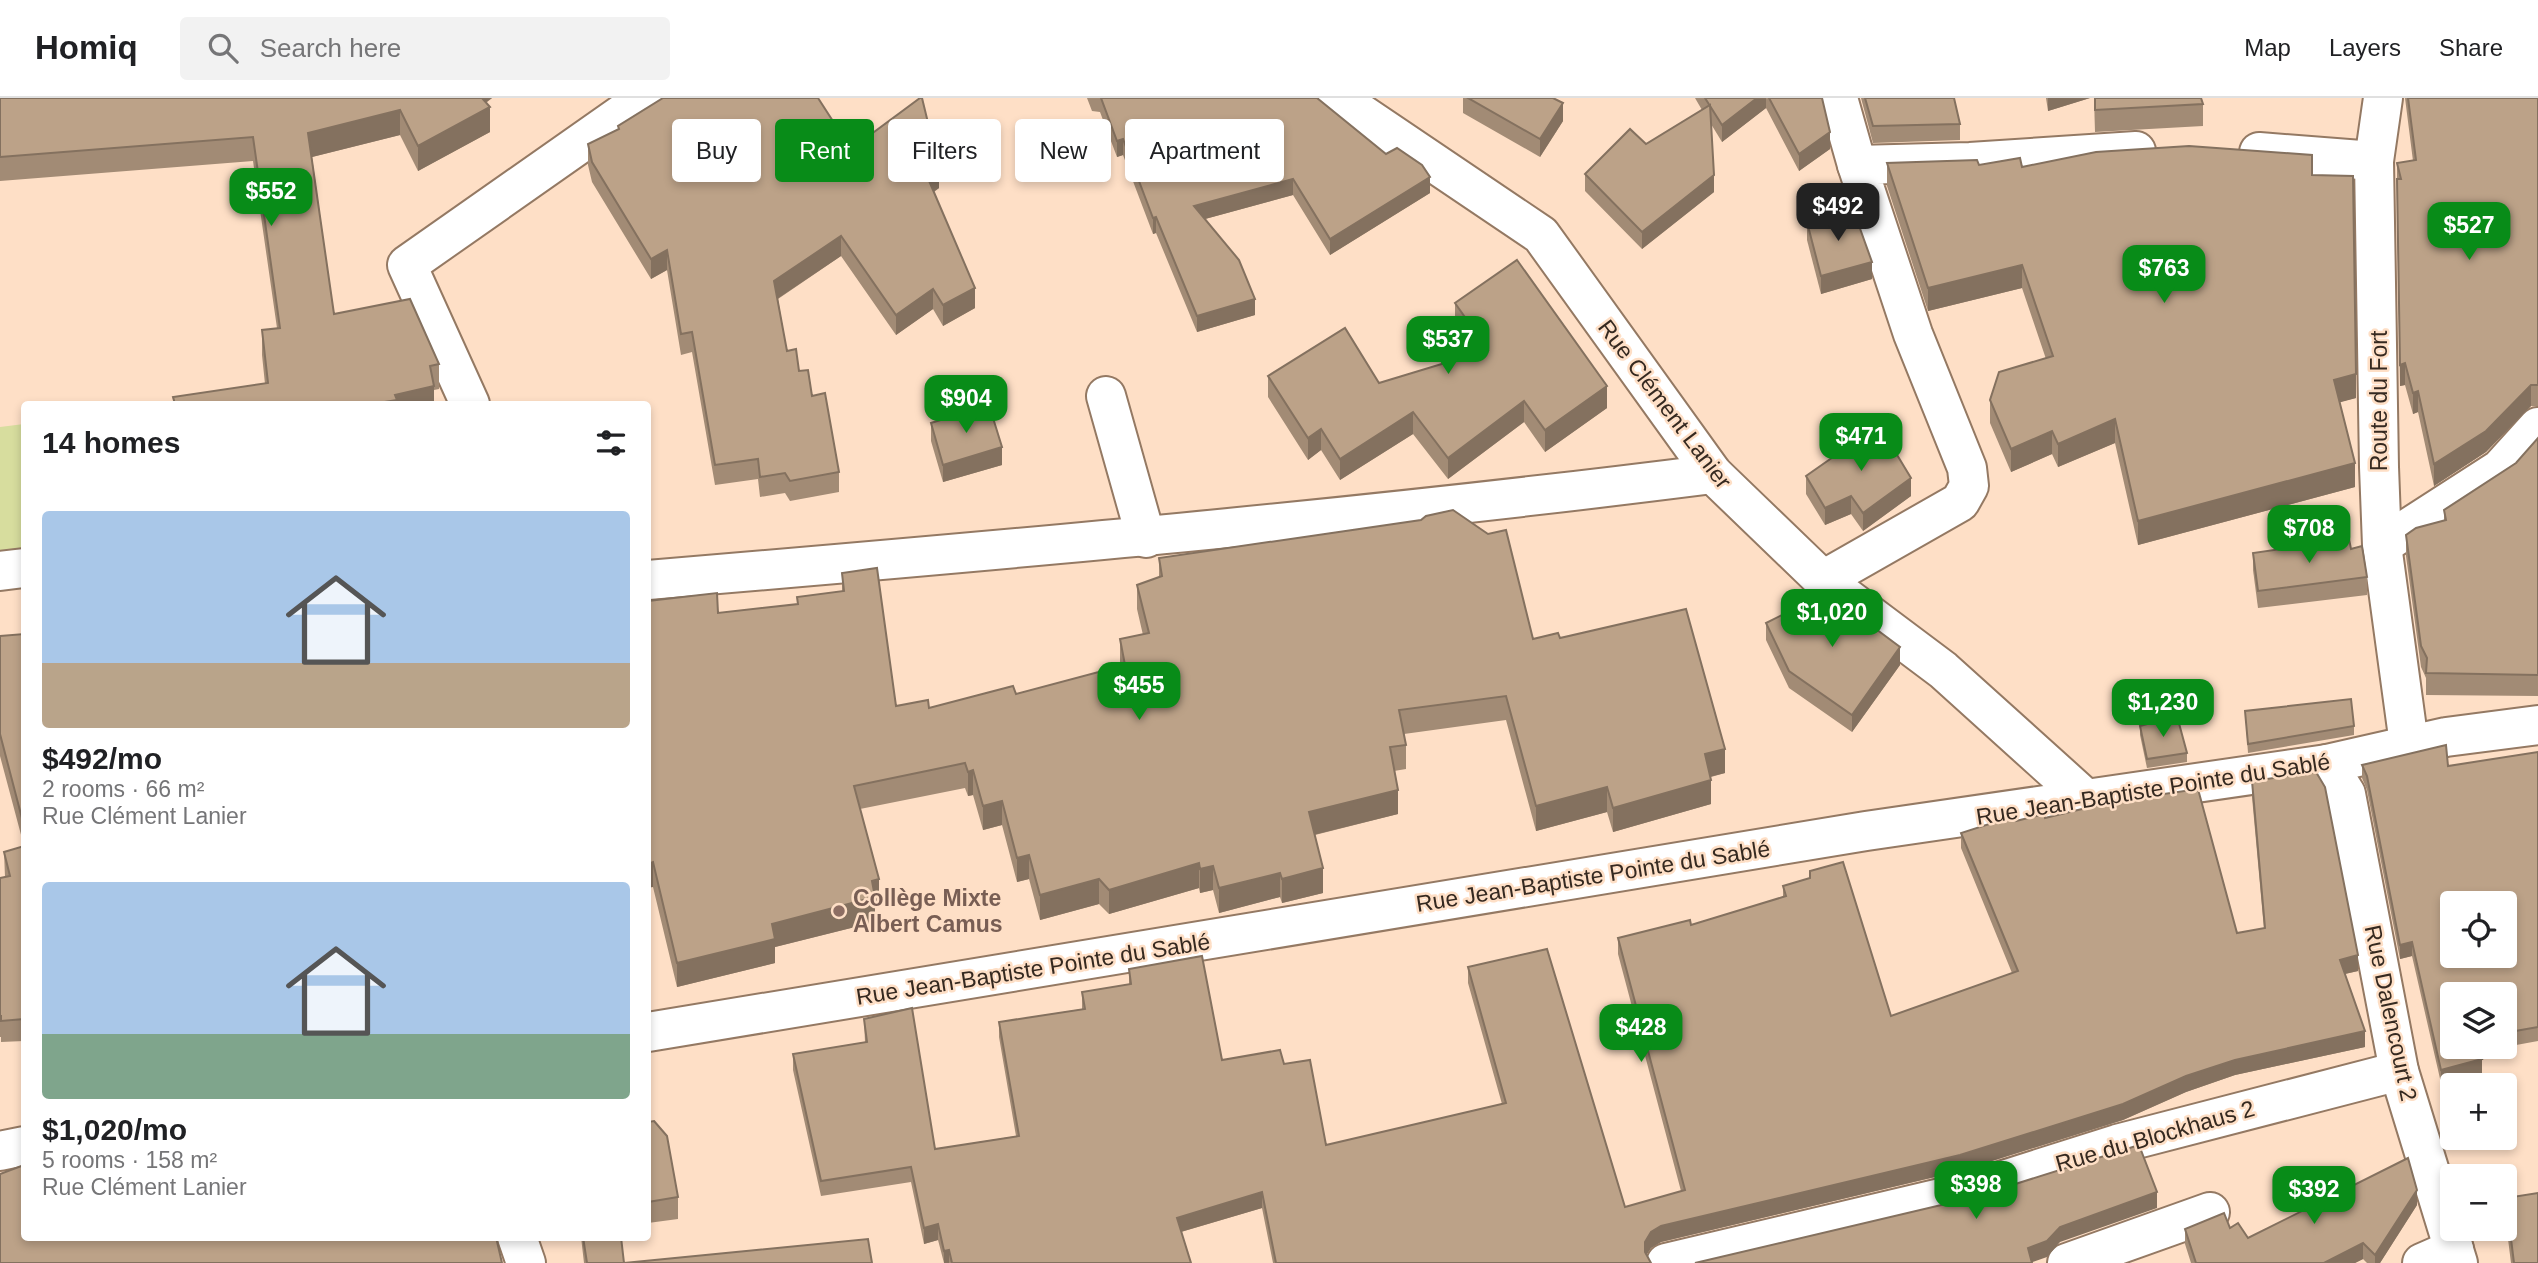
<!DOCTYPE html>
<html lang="en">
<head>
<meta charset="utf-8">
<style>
	:root { --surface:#fff; --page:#f2f2f2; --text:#202124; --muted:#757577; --line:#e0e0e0; --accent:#088c18 }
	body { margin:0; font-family:Arial,sans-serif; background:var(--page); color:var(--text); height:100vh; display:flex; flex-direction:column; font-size:26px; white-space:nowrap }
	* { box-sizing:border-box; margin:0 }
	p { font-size:23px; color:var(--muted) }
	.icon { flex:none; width:38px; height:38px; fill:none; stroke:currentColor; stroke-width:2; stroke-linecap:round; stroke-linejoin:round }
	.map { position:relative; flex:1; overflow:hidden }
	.details { position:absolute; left:21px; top:303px; width:630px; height:840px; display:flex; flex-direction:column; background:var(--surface); border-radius:7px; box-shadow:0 4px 10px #0003 }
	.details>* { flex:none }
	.hud { position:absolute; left:672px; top:21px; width:665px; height:63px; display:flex; gap:14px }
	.controls { position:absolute; left:2440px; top:793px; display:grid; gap:14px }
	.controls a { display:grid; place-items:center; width:77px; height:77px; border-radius:7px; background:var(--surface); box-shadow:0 4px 10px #0003; font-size:35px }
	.price { position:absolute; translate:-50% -60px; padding:0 16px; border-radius:14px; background:var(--accent); color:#fff; font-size:23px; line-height:46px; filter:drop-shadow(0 2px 4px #0008) }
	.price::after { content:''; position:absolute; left:50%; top:42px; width:21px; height:16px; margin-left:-10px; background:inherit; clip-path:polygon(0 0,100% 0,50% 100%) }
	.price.on { background:#222; color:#fff }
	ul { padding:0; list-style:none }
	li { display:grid; align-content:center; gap:14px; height:371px; padding:0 21px }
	li span { display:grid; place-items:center; height:217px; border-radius:7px; color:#555 }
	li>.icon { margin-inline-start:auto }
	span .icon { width:126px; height:126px; fill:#fffc; stroke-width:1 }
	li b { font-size:30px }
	h2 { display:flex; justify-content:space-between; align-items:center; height:84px; padding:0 21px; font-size:30px }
	.tag { padding:0 24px; border-radius:7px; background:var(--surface); box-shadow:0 4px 10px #0003; font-size:24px; line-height:63px }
	.tag.on { background:var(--accent); color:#fff }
	header { display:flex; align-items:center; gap:42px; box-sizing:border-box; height:98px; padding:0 35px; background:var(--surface); border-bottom:2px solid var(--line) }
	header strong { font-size:33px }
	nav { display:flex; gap:38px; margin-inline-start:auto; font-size:24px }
	.search { width:490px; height:63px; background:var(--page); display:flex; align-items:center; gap:18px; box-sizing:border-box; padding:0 24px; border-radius:7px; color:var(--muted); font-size:26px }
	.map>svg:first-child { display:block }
	.green { fill:#d7dd9e }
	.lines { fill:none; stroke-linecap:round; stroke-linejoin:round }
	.minor-casing { stroke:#947963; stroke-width:42 }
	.minor { stroke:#fff; stroke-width:38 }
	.wall { fill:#a28b75; fill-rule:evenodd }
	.shaded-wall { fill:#84715f }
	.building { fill:#bca288; stroke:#84715f; stroke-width:2; fill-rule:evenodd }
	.education-dot { fill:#8d6e63; stroke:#fedfc6; stroke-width:2.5 }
	.labels { text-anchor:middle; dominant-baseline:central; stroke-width:5; stroke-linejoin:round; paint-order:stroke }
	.street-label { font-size:23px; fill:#352920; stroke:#fedfc6 }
	.education-label { font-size:23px; font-weight:bold; fill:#785e54; stroke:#fedfc6; text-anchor:start }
</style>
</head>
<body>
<header>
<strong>Homiq</strong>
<div class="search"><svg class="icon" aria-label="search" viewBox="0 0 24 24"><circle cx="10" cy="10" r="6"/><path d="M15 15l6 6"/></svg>Search here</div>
<nav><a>Map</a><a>Layers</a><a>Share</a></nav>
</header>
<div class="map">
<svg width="2538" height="1165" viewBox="0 0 2538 1165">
	<rect width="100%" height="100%" fill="#fedfc6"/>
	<!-- green -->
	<polygon class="green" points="24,326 24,451 0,453 0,329"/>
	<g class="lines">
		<!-- minor casing -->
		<g class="minor-casing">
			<g id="minor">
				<polyline points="1338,0 1541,137 1713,376 1823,482 1943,572 2086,701"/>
				<polyline points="1838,0 1857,67"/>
				<polyline points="2383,0 2374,63 2379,369 2382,447 2409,646"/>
				<polyline points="2259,54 2374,63"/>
				<polyline points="1106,298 1146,440"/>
				<polyline points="470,306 407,167 645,0"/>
				<polyline points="2382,447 2500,371 2538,329"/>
				<polyline points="0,473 24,470"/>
				<path d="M648,482c356,-30 711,-61 1065,-106"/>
				<polyline points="1823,482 1960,404 1969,388 1967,370 1913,236 1857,67 1970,64 2136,53"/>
				<polyline points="2327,666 2346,696 2399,973 2458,1165"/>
				<polyline points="648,934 1866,733 2327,666 2446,639 2538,627"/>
				<polyline points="0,1053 24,1048"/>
				<polyline points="517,1139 526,1165"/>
				<polyline points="1666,1165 1966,1094 2117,1046 2399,973"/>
				<polyline points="2067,1165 2210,1114"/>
				<polyline points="2422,1165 2454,1151"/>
			</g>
		</g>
		<!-- minor -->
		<use href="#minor" class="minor"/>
	</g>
	<!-- wall -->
	<g class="wall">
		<polygon points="0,0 492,0 486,5 490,34 418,73 400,37 312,59 334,216 439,266 439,291 434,292 434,306 173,306 173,299 265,286 262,257 262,232 277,230 253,63 0,83"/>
		<polygon points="1087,0 1317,0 1430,95 1330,157 1293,97 1205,121 1255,217 1197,234 1156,135 1153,136 1123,57 1117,59 1100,14 1092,13"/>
		<polygon points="1463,0 1553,0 1563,23 1540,59 1463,15"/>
		<polygon points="1695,0 1822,0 1830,51 1799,73 1766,10 1722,44 1711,26 1714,94 1642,151 1585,93 1585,76 1646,46 1702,12"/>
		<polygon points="1861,0 1954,0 1960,26 1960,42 1873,45"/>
		<polygon points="2046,0 2090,0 2048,13"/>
		<polygon points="2094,0 2203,6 2203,28 2095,34"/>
		<polygon points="2405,0 2538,0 2538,308 2531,308 2486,354 2434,388 2418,314 2413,316 2405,287 2400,288 2397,102 2397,65 2413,63"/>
		<polygon points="618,28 851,51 939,90 934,94 975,210 943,228 933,211 896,237 841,158 778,201 787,253 799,273 812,298 839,374 839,394 790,403 785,395 760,399 758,381 715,387 692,254 681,257 667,172 651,181 592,84 588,67 588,46 618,31"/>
		<polygon points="1887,65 2312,77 2356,300 2339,304 2355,389 2138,447 2115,345 2058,369 2052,356 2011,374 1990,325 1990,302 2046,261 2022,190 1928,213 1887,88"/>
		<polygon points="1807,124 1872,181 1821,196 1807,142"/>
		<polygon points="1455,205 1607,310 1545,354 1524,324 1448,381 1413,336 1340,382 1321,352 1308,362 1268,299 1268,278 1379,285 1476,256 1455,226"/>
		<polygon points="931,325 1002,367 943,384 931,343"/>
		<polygon points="2538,340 2538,598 2426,597 2426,580 2421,569 2406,458 2406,437 2444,423 2444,412 2516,365"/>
		<polygon points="1806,378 1911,398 1863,433 1851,416 1825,427 1806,396"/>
		<polygon points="2351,451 2367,479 2367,497 2258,510 2253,472 2253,455"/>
		<polygon points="1159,460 1533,541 1560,540 1725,675 1711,679 1711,706 1613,734 1607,714 1536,733 1506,622 1404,636 1406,647 1406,671 1394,673 1398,716 1315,737 1323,795 1282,805 1280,799 1219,815 1213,792 1200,795 1199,790 1109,816 1099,806 1040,822 1029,781 1017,784 1002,727 983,732 973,697 968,698 965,690 860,711 879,805 875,807 875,824 775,849 775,865 677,889 653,789 648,503 718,515 797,506 797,499 842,493 842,475 896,608 929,610 1016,596 1120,568 1120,541 1143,537 1137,511 1137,487 1159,479"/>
		<polygon points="1791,501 1900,567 1852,634 1789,590 1766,542 1766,525 1791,513"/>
		<polygon points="24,536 24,943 1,944 1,939 0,939 0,780 5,779 4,754 24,748 0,658 0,538"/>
		<polygon points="2245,613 2354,628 2354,637 2248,655"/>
		<polygon points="2140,628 2187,655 2187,664 2147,670 2140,637"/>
		<path d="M2538,654v289l-60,11 4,21 -41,10 -29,-127 -12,3 -33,-169 -5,-12v-13l86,1zM2504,896v52h-52z"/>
		<polygon points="2252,683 2358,873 2345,876 2365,949 2235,977 2186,994 2123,1022 1960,1073 1661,1144 1651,1150 1646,1157 1651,1165 1273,1165 1262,1110 1181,1134 1191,1165 944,1165 938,1142 924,1146 911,1084 821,1098 793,972 793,956 865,944 864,921 935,1051 1016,1038 999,939 999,924 1082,911 1082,894 1129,886 1129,871 1222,962 1284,966 1326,1047 1502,1006 1468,885 1468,869 1625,1109 1681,1093 1618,856 1618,840 1691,827 1783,799 1783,788 1891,918 2012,875 1961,750 1961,735 2016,723 2045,720 2237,835 2264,831 2252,699"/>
		<polygon points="648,1024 678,1099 678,1121 648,1125"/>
		<polygon points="2506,1100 2538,1165 2511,1165 2506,1125"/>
		<polygon points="2417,1107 2380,1165 2367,1165 2363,1161 2355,1165 2191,1165 2185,1146 2185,1131 2230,1130 2248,1140"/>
		<polygon points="581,1139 621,1139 624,1165 872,1165 584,1165"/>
	</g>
	<!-- shaded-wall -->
	<g class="shaded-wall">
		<polygon points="473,0 492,0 473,13"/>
		<polygon points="1757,0 1766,0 1766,10 1722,44 1722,27"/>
		<polygon points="2048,0 2090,0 2048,13"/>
		<polygon points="1563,5 1563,23 1540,59 1540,41"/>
		<polygon points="490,9 490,34 418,73 418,48"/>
		<polygon points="400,12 400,37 308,60 308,35"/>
		<polygon points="1830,34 1830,51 1799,73 1799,56"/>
		<polygon points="1123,41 1123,57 1117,59 1117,43"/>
		<polygon points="939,70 939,90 927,98 927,78"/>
		<polygon points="1714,77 1714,94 1642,151 1642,134"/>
		<polygon points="1430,79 1430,95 1330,157 1330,141"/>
		<polygon points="1293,81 1293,97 1194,124 1194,108"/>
		<polygon points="1156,119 1156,135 1153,136 1153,120"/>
		<polygon points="841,138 841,158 774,203 774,183"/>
		<polygon points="667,152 667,172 651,181 651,161"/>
		<polygon points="1872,164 1872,181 1821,196 1821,178"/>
		<polygon points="2022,167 2022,190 1928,213 1928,190"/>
		<polygon points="975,190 975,210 943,228 943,207"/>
		<polygon points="933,191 933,211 896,237 896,217"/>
		<polygon points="1255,201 1255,217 1197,234 1197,218"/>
		<polygon points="2405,265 2405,287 2400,288 2400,267"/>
		<polygon points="2356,276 2356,300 2334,306 2334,282"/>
		<polygon points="2531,287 2531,308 2486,354 2434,388 2434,366"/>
		<polygon points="434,288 434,306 397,306 395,297"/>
		<polygon points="1607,288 1607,310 1545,354 1545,332"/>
		<polygon points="2418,293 2418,314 2413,316 2413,295"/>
		<polygon points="1524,303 1524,324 1448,381 1448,360"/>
		<polygon points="1413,314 1413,336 1340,382 1340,361"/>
		<polygon points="2115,321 2115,345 2058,369 2058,346"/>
		<polygon points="1321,331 1321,352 1308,362 1308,340"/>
		<polygon points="2052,333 2052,356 2011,374 2011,351"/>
		<polygon points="1002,349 1002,367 943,384 943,367"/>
		<polygon points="2355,365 2355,389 2138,447 2138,423"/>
		<polygon points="1911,380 1911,398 1863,433 1863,415"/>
		<polygon points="1851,398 1851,416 1825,427 1825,410"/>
		<polygon points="1900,549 1900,567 1852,634 1852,617"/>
		<polygon points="1725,651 1725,675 1705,680 1705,656"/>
		<polygon points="973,672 973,697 968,698 968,674"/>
		<polygon points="1711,682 1711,706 1613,734 1613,710"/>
		<polygon points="1607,689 1607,714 1536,733 1536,708"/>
		<polygon points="1398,692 1398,716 1309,738 1309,714"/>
		<polygon points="1002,703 1002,727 983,732 983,708"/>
		<polygon points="1029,757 1029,781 1017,784 1017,760"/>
		<polygon points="653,764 653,789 648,790 648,766"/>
		<polygon points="1199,765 1199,790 1109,816 1109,792"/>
		<polygon points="1213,768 1213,792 1200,795 1200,771"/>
		<polygon points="1323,770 1323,795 1282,805 1282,781"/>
		<polygon points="1280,775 1280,799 1219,815 1219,790"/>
		<polygon points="879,781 879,805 875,807 875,824 775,849 775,865 677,889 677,865"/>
		<polygon points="1099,781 1099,806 1040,822 1040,797"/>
		<polygon points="2412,844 2412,858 2400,861 2400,847"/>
		<polygon points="2358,857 2358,873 2340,877 2340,862"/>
		<polygon points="2365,933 2365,949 2235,977 2186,994 2123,1022 1960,1073 1661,1144 1651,1150 1645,1159 1645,1144 1651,1134 1661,1128 2186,978 2235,962"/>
		<polygon points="2482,961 2482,975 2441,985 2441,972"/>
		<polygon points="2417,1092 2417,1107 2380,1165 2375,1165 2375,1157"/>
		<polygon points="1262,1094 1262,1110 1177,1135 1177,1120"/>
		<polygon points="2157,1094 2157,1110 2060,1144 2047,1159 2030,1165 2028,1150 2060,1129"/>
		<polygon points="938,1126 938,1142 924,1146 924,1130"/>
		<polygon points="2363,1145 2363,1161 2355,1165 2324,1165"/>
		<polygon points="949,1152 949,1165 944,1165 944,1153"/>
	</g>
	<!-- building -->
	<g class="building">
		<polygon points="0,0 482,0 490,9 418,48 400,12 308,35 334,216 410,201 439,266 430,268 434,288 395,297 397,302 372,306 175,306 173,299 268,285 262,232 280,230 253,39 0,59"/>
		<polygon points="663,0 818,0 851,51 920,0 922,0 939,70 927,78 975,190 943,207 933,191 896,217 841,138 774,183 787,253 796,251 799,273 808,272 812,298 825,295 839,374 790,383 785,375 760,379 758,361 715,367 692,234 681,236 667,152 651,161 592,64 588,46 619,31 618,28"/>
		<polygon points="1101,0 1317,0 1386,56 1397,50 1422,67 1430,79 1330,141 1293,81 1194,108 1239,162 1255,201 1197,218 1156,119 1153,120 1123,41 1117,43"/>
		<polygon points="1468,0 1553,0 1563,5 1540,41"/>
		<polygon points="1705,0 1757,0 1722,27"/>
		<polygon points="1769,0 1822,0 1830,34 1799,56"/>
		<polygon points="1865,0 1954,0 1960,26 1873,28"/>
		<polygon points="2095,0 2201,0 2203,6 2095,12"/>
		<polygon points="2408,0 2538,0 2538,287 2531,287 2486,333 2434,366 2418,293 2413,295 2405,265 2400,267 2397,81 2401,81 2397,65 2416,62"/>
		<polygon points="1710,7 1714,77 1642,134 1585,76 1630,31 1646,46"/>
		<polygon points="2189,48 2312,57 2312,77 2353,78 2356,276 2334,282 2355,365 2138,423 2115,321 2058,346 2052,333 2011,351 1990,302 1999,274 2053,258 2022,167 1928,190 1887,65 1977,62 1979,67 2020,60 2022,69 2096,54"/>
		<polygon points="1853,111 1872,164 1821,178 1807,124"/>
		<polygon points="1517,162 1607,288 1545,332 1524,303 1448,360 1413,314 1340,361 1321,331 1308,340 1268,278 1345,230 1379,285 1488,252 1455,205"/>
		<polygon points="989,307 1002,349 943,367 931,325"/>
		<polygon points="1879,327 1911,380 1863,415 1851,398 1825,410 1806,378"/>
		<polygon points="2538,340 2538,577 2426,575 2427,560 2421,548 2406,437 2416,430 2446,422 2444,412 2516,365"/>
		<polygon points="1453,412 1488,436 1506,432 1533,541 1558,535 1560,540 1686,511 1725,651 1705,656 1711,682 1613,710 1607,689 1536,708 1506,598 1399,612 1406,647 1390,649 1398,692 1309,714 1323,770 1282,781 1280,775 1219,790 1213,768 1200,771 1199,765 1109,792 1099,781 1040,797 1029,757 1017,760 1002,703 983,708 973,672 968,674 965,665 854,688 879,781 872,783 875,799 772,826 775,841 677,865 653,764 648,766 648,503 717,495 718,515 798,506 797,499 844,493 842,475 877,470 896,608 928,602 929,610 1013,588 1016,596 1125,567 1120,541 1149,535 1137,487 1162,478 1159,460 1421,422 1426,418"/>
		<polygon points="2349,441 2351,451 2362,448 2367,479 2258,493 2253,455"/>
		<polygon points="1829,496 1900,549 1852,617 1789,573 1766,525 1792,512 1791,501"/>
		<polygon points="24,536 24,728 0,636 0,538"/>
		<polygon points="2351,601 2354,628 2248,646 2245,613"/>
		<polygon points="2177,618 2187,655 2147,661 2140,628"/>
		<path d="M2446,647l2,21 90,-14v275l-34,6v-39h-52v52h23l7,13 -41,11 -29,-128 -12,3 -33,-169 -5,-11zM2452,805h52v53h-52z"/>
		<polygon points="2316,674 2325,689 2358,857 2340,862 2365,933 2235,962 2186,978 2123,1006 1960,1057 1661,1128 1651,1134 1645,1144 1645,1154 1651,1165 1276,1165 1262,1094 1177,1120 1191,1165 952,1165 949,1152 944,1153 938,1126 924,1130 911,1069 821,1083 793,956 867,944 864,921 912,910 935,1051 1019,1038 999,924 1085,911 1082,894 1131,886 1129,871 1202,858 1222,962 1280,952 1284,966 1310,962 1326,1047 1506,1005 1468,869 1547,851 1625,1109 1685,1092 1618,840 1690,822 1691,827 1786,798 1783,788 1810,780 1810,773 1843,764 1891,918 2018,873 1961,735 2014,718 2016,723 2044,716 2045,720 2115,703 2198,691 2237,835 2265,830 2252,683"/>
		<polygon points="24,748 24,921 1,923 1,918 0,918 0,780 10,778 4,754"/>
		<polygon points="654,1023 667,1038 678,1099 648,1104 648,1024"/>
		<polygon points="2139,1047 2157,1094 2060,1129 2047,1143 2028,1150 2032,1165 1695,1165 1971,1100"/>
		<polygon points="2408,1060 2417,1092 2375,1157 2363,1145 2324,1165 2196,1165 2185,1131 2224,1115 2230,1130 2238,1125 2248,1140"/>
		<polygon points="24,1067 24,1139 496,1139 502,1165 0,1165 0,1076"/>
		<polygon points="2538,1095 2538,1165 2514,1165 2506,1100"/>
		<polygon points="583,1139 621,1139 624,1165 868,1141 872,1165 587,1165"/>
	</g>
	<!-- markers -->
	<circle class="education-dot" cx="839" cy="813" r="7"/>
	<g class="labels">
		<!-- street labels -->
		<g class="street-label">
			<text transform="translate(2379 303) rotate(-90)">Route du Fort</text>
			<text transform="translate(1665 306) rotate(53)">Rue Clément Lanier</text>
			<text transform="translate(2153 691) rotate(-9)">Rue Jean-Baptiste Pointe du Sablé</text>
			<text transform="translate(1593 778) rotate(-9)">Rue Jean-Baptiste Pointe du Sablé</text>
			<text transform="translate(1033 871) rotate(-9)">Rue Jean-Baptiste Pointe du Sablé</text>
			<text transform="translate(2391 915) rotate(78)">Rue Dalencourt 2</text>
			<text transform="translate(2155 1038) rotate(-16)">Rue du Blockhaus 2</text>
		</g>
		<!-- education labels -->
		<g class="education-label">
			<text x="853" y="800">Collège Mixte<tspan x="853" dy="26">Albert Camus</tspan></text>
		</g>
	</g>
</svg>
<div class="controls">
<a><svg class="icon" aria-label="locate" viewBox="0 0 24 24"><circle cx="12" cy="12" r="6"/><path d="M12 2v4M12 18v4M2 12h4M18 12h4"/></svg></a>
<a><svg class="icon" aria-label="layers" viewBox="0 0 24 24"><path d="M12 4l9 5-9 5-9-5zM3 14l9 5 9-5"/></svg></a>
<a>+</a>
<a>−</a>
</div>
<b class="price" style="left:271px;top:130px">$552</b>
<b class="price on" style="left:1838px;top:145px">$492</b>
<b class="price" style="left:2469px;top:164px">$527</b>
<b class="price" style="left:2164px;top:207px">$763</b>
<b class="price" style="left:1448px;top:278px">$537</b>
<b class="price" style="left:966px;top:337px">$904</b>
<b class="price" style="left:1861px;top:375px">$471</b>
<b class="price" style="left:2309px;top:467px">$708</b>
<b class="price" style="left:1832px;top:551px">$1,020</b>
<b class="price" style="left:1139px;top:624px">$455</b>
<b class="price" style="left:2163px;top:641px">$1,230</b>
<b class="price" style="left:1641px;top:966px">$428</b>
<b class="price" style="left:1976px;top:1123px">$398</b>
<b class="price" style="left:2314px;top:1128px">$392</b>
<div class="hud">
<a class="tag">Buy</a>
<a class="tag on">Rent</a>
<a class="tag">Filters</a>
<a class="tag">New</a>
<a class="tag">Apartment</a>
</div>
<section class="details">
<h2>14 homes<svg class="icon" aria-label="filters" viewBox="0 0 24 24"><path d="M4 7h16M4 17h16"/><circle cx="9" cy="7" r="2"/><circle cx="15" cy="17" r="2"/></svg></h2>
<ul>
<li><span style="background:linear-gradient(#a9c7e8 70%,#b9a48a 0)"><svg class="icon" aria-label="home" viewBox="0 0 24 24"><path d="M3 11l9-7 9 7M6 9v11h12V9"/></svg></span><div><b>$492/mo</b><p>2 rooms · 66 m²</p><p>Rue Clément Lanier</p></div></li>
<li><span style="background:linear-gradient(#a9c7e8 70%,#7fa58c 0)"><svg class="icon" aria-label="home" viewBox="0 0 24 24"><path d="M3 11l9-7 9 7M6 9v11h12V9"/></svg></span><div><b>$1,020/mo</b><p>5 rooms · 158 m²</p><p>Rue Clément Lanier</p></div></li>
</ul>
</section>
</div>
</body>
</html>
